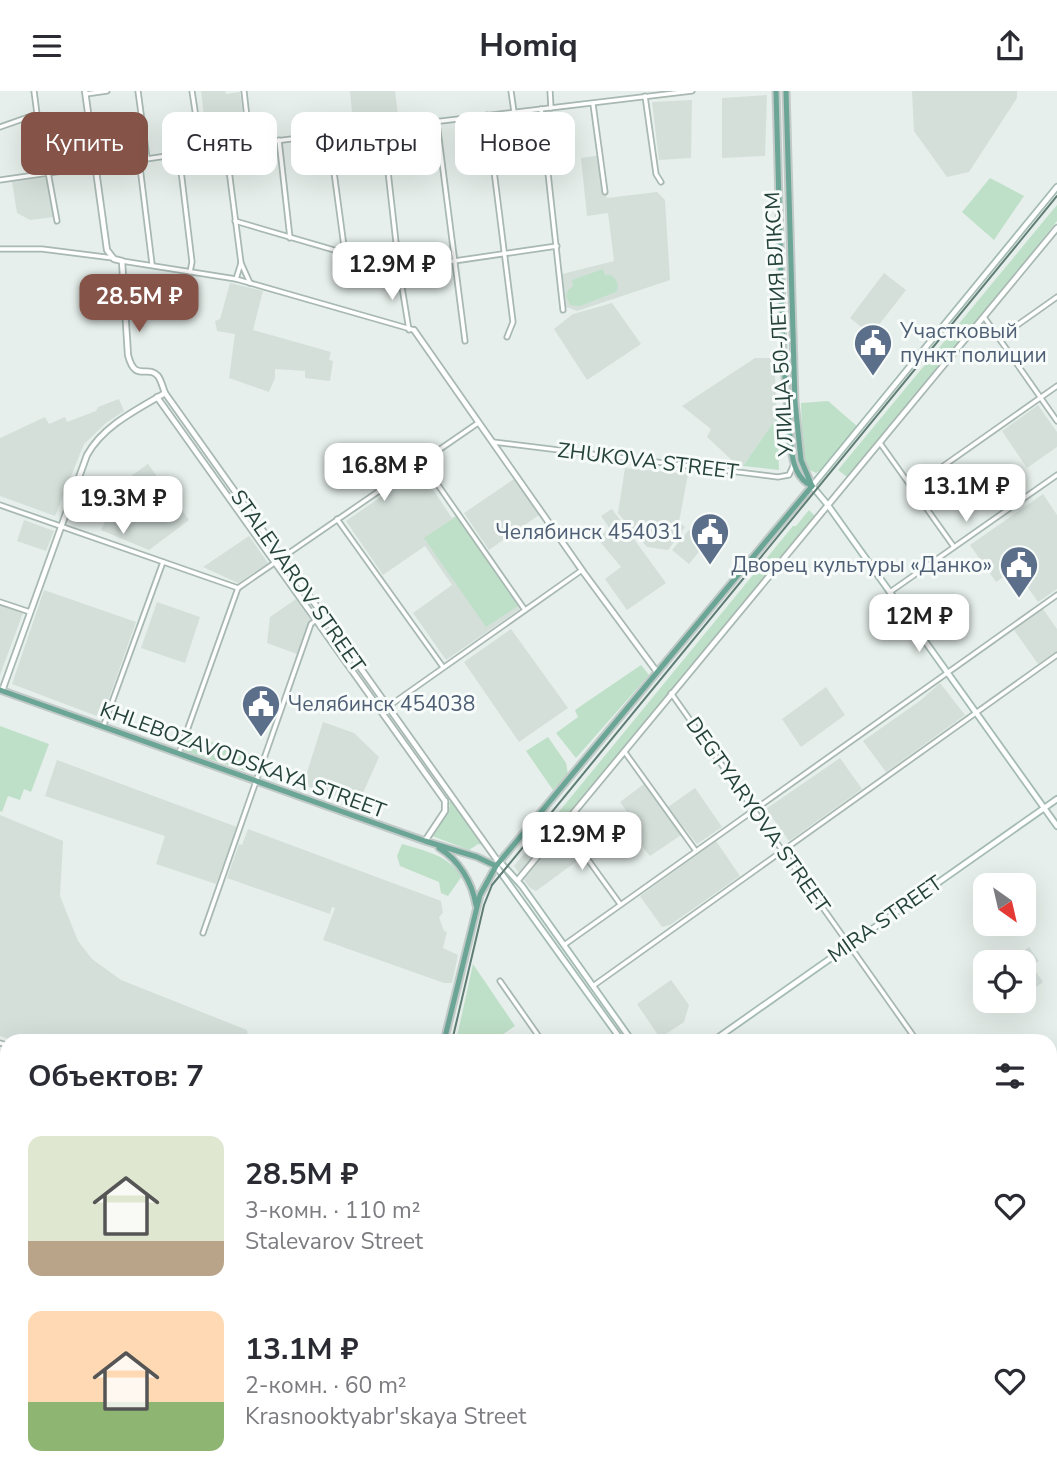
<!DOCTYPE html>
<html lang="ru">
<head>
<meta charset="utf-8">
<style>
	:root { --surface:#fff; --page:#f7f7f7; --text:#2b2b33; --muted:#7c7c81; --accent:#855347 }
	body { margin:0; font-family:"Nunito Sans",sans-serif; background:var(--page); color:var(--text); height:100vh; display:flex; flex-direction:column; font-size:26px; white-space:nowrap }
	* { box-sizing:border-box; margin:0 }
	p { font-size:23px; color:var(--muted) }
	.icon { flex:none; width:38px; height:38px; fill:none; stroke:currentColor; stroke-width:2; stroke-linecap:round; stroke-linejoin:round }
	.map { position:relative; flex:1; overflow:hidden }
	.side { position:absolute; left:0px; top:943px; width:1057px; height:450px; display:flex; flex-direction:column; background:var(--surface); border-radius:21px 21px 0 0; box-shadow:0 7px 28px #0002 }
	.side>* { flex:none }
	.guide { position:absolute; left:21px; top:21px; width:700px; height:63px; display:flex; gap:14px }
	.needle { width:46px; rotate:146deg }
	.controls { position:absolute; left:973px; top:782px; display:grid; gap:14px }
	.controls a { display:grid; place-items:center; width:63px; height:63px; border-radius:14px; background:var(--surface); box-shadow:0 7px 28px #0002; font-size:35px }
	.price { position:absolute; translate:-50% -60px; padding:0 16px; border-radius:14px; background:#fff; color:#222; font-size:23px; line-height:46px; filter:drop-shadow(0 2px 4px #0008) }
	.price::after { content:''; position:absolute; left:50%; top:42px; width:21px; height:16px; margin-left:-10px; background:inherit; clip-path:polygon(0 0,100% 0,50% 100%) }
	.price.selected { background:var(--accent); color:#fff }
	ul { padding:0; list-style:none }
	li { display:flex; align-items:center; gap:21px; height:175px; padding:0 28px }
	li span { display:grid; place-items:center; flex:none; width:196px; height:140px; border-radius:14px; color:#555 }
	li>.icon { margin-inline-start:auto }
	span .icon { width:84px; height:84px; fill:#fffc; stroke-width:1 }
	li b { font-size:30px }
	h2 { display:flex; justify-content:space-between; align-items:center; height:84px; padding:0 28px; font-size:30px }
	.pill { padding:0 24px; border-radius:14px; background:var(--surface); box-shadow:0 7px 28px #0002; font-size:24px; line-height:63px }
	.pill.selected { background:var(--accent); color:#fff }
	header { display:flex; justify-content:space-between; align-items:center; height:91px; padding:0 28px; background:var(--surface); font-size:32px; font-weight:700 }
	.map>svg:first-child { display:block }
	.built { fill:#d4dfda }
	.green { fill:#bfe0c8 }
	.lines { fill:none; stroke-linecap:round; stroke-linejoin:round }
	.minor-casing { stroke:#a8b8b2; stroke-width:7 }
	.tertiary-casing { stroke:#a8b8b2; stroke-width:8 }
	.secondary-casing { stroke:#a4bbb3; stroke-width:8 }
	.primary-casing { stroke:#c2cac8; stroke-width:9 }
	.minor { stroke:#fff; stroke-width:3.5 }
	.tertiary { stroke:#fff; stroke-width:4.5 }
	.secondary { stroke:#fff; stroke-width:4.5 }
	.primary { stroke:#6aa596; stroke-width:5 }
	.tram { stroke:#5f7d75; stroke-width:2 }
	.labels { text-anchor:middle; dominant-baseline:central; stroke-width:6; stroke-linejoin:round; paint-order:stroke }
	.street-label { font-size:21px; fill:#24423a; stroke:#f7fbf9 }
	.service-label { font-size:21px; fill:#4e5e75; stroke:#f7fbf9; text-anchor:start }
</style>
</head>
<body>
<header><svg class="icon" aria-label="menu" viewBox="0 0 24 24"><path d="M4 6h16M4 12h16M4 18h16"/></svg>Homiq<svg class="icon" aria-label="share" viewBox="0 0 24 24"><path d="M12 15V3M7 8l5-5 5 5M5 13v7h14v-7"/></svg></header>
<div class="map">
<svg width="1057" height="1392" viewBox="0 0 1057 1392">
	<rect width="100%" height="100%" fill="#e6efeb"/>
	<!-- built -->
	<g class="built">
		<polygon points="201,0 225,0 226,3 240,1 246,49 211,54 208,25 204,25"/>
		<polygon points="350,0 395,0 398,25 353,32"/>
		<polygon points="912,0 1017,0 1017,7 969,81 947,86 914,40"/>
		<polygon points="767,4 765,65 722,67 722,7"/>
		<polygon points="692,9 691,67 659,69 652,11"/>
		<polygon points="602,64 607,107 657,101 665,109 670,189 577,220 566,216 562,183 614,170 608,122 587,125 581,67"/>
		<polygon points="47,86 54,126 30,129 17,122 12,91"/>
		<polygon points="884,182 906,199 871,244 850,227"/>
		<polygon points="230,192 263,200 253,239 331,261 329,269 333,270 330,290 305,287 305,280 275,278 275,287 269,301 229,287 235,243 217,240 215,230 220,228"/>
		<polygon points="612,212 641,253 587,289 554,238 573,223"/>
		<polygon points="755,267 774,267 777,326 743,375 736,373 707,346 711,338 682,315"/>
		<polygon points="119,308 124,320 106,332 84,353 55,425 0,405 0,347 45,326 49,333 65,326 67,331 96,320 98,316"/>
		<polygon points="1038,314 1057,341 1057,356 1027,377 1002,340"/>
		<polygon points="148,373 189,429 149,459 101,439 124,390"/>
		<polygon points="625,377 688,383 679,431 685,436 668,459 647,456 618,422"/>
		<polygon points="420,379 452,427 457,424 520,518 446,569 413,522 452,494 425,455 383,484 346,430"/>
		<polygon points="514,388 539,424 489,459 464,422"/>
		<polygon points="1043,403 1057,424 1057,498 1038,511 1015,478 996,491 970,454"/>
		<polygon points="612,418 666,492 627,519 605,488 621,476 597,447 610,438 601,425"/>
		<polygon points="24,429 54,440 46,460 17,450"/>
		<polygon points="689,439 705,453 689,473 672,459"/>
		<polygon points="249,445 268,472 238,492 203,476"/>
		<polygon points="44,499 136,531 102,627 12,593"/>
		<polygon points="296,508 310,528 297,563 267,552 270,526"/>
		<polygon points="157,511 200,526 185,572 141,557"/>
		<polygon points="0,514 23,522 0,584"/>
		<polygon points="1043,518 1057,538 1057,560 1038,573 1014,539"/>
		<polygon points="511,538 568,617 519,651 464,571"/>
		<polygon points="940,592 965,624 886,681 863,650 921,609"/>
		<polygon points="826,596 845,624 801,656 782,628"/>
		<polygon points="323,631 354,642 379,666 358,713 303,694"/>
		<polygon points="840,667 862,698 789,750 766,718"/>
		<polygon points="57,669 237,736 216,793 156,773 165,745 45,705"/>
		<polygon points="644,693 681,744 650,765 631,741 593,768 578,747 593,738 597,742 628,722 620,711"/>
		<polygon points="695,697 722,736 697,753 668,716"/>
		<polygon points="0,724 63,750 60,805 78,850 92,868 121,889 247,939 248,950 15,950 0,945"/>
		<polygon points="553,728 569,743 584,765 536,800 530,797 514,775"/>
		<polygon points="248,738 441,810 443,822 439,826 444,840 447,841 443,857 458,864 452,892 444,892 323,849 335,817 332,816 330,823 227,787 239,753 242,754"/>
		<polygon points="716,750 740,785 670,834 662,836 640,805"/>
		<polygon points="1029,856 1039,870 1032,875 1043,891 1024,905 1024,872 1008,871"/>
		<polygon points="671,889 689,914 684,931 660,947 637,913"/>
	</g>
	<!-- green -->
	<g class="green">
		<polygon points="990,87 1024,105 994,149 962,121"/>
		<polygon points="1057,114 1057,130 1035,158 847,386 838,379"/>
		<path d="M603,178l2,6h5c7,4 10,10 6,17l-36,14 -10,-1 -4,-9 2,-6 5,-4 -1,-6z"/>
		<polygon points="828,310 858,336 824,377 816,382 808,378 803,367 801,312"/>
		<polygon points="777,326 779,379 743,375"/>
		<polygon points="809,419 815,425 561,735 553,728 793,435 796,435"/>
		<polygon points="457,425 518,515 486,536 424,447"/>
		<polygon points="641,574 649,584 576,667 556,642 578,626 575,619"/>
		<polygon points="0,635 49,653 31,701 24,698 20,709 8,705 2,721 0,720"/>
		<polygon points="189,644 258,665 252,682 184,660"/>
		<polygon points="548,646 566,672 568,683 553,699 526,660"/>
		<polygon points="452,709 484,754 478,753 469,759 432,745 450,715 448,712"/>
		<path d="M402,753c24,7 45,11 60,32l-14,20 -7,-3 -2,-11 -39,-16 -3,-10z"/>
		<polygon points="473,873 515,935 493,950 456,950"/>
		<polygon points="354,1386 539,1386 540,1392 353,1392"/>
		<polygon points="704,1386 836,1386 841,1392 707,1392 703,1389"/>
	</g>
	<g class="lines">
		<!-- minor casing -->
		<g class="minor-casing">
			<g id="minor">
				<polyline points="34,0 37,23 36,83"/>
				<polyline points="138,0 147,67"/>
				<polyline points="192,0 201,59"/>
				<polyline points="244,0 250,53"/>
				<polyline points="511,0 514,21"/>
				<polyline points="550,0 551,17"/>
				<polyline points="86,3 107,0"/>
				<polyline points="645,5 656,83 661,91"/>
				<polyline points="593,13 605,101"/>
				<polyline points="541,18 563,219"/>
				<polyline points="487,24 513,231 507,246"/>
				<polyline points="437,32 465,250"/>
				<polyline points="0,36 37,23"/>
				<polyline points="383,36 399,178 409,239"/>
				<polyline points="329,44 345,163"/>
				<polyline points="279,49 290,147"/>
				<polyline points="226,56 241,172"/>
				<polyline points="179,63 192,171 190,181"/>
				<polyline points="139,68 152,173"/>
				<polyline points="48,81 57,130"/>
				<polyline points="0,89 250,53 692,0"/>
				<polyline points="235,130 399,178 557,155"/>
				<polyline points="0,158 42,158 113,167"/>
				<polyline points="122,170 236,188 414,239"/>
				<polyline points="236,188 241,172 250,192"/>
				<polyline points="984,226 1057,330"/>
				<polyline points="999,247 1057,206"/>
				<polyline points="493,351 778,386 789,384 793,375"/>
				<polyline points="880,352 954,456"/>
				<polyline points="422,371 525,519"/>
				<polyline points="912,397 1057,295"/>
				<polyline points="0,414 238,497"/>
				<polyline points="337,428 443,576"/>
				<polyline points="890,501 1057,384"/>
				<polyline points="0,511 30,521"/>
				<polyline points="671,602 917,950"/>
				<polyline points="382,620 582,479"/>
				<polyline points="103,636 163,471"/>
				<polyline points="624,660 696,760"/>
				<polyline points="179,662 238,497 478,332"/>
				<polyline points="563,734 620,813"/>
				<polyline points="203,842 311,533 322,524"/>
				<polyline points="564,854 1057,504"/>
				<polyline points="500,890 542,950"/>
				<polyline points="593,895 1057,564"/>
				<polyline points="0,952 7,954"/>
				<polyline points="1050,978 1057,973"/>
				<polyline points="1050,1265 1057,1260"/>
				<polyline points="1050,1305 1057,1300"/>
			</g>
		</g>
		<!-- tertiary casing -->
		<g class="tertiary-casing">
			<g id="tertiary">
				<path d="M85,0l22,159 7,9 8,2 6,94c7,28 19,9 30,21 3,4 5,12 7,17l332,467"/>
				<polyline points="414,239 584,482 657,581"/>
				<polyline points="157,306 445,710"/>
				<path d="M2,600l85,-236c16,-29 49,-45 78,-62"/>
				<polyline points="425,750 445,720 445,710"/>
				<polyline points="518,789 1057,137"/>
				<polyline points="1050,1137 1057,1147"/>
			</g>
		</g>
		<!-- secondary casing -->
		<g class="secondary-casing">
			<g id="secondary">
				<polyline points="1057,96 812,395 827,413 1057,735"/>
				<polyline points="499,770 522,795 632,950"/>
				<polyline points="496,775 622,950"/>
				<polyline points="713,950 1057,708"/>
				<polyline points="1050,1048 1057,1043"/>
				<polyline points="932,1386 936,1392"/>
				<polyline points="940,1386 944,1392"/>
			</g>
		</g>
		<!-- primary casing -->
		<g class="primary-casing">
			<g id="primary">
				<path d="M776,0l7,262 8,95c2,16 6,31 21,38"/>
				<polyline points="786,0 795,311 801,369 812,395"/>
				<polyline points="0,599 425,750 477,766 496,775"/>
				<path d="M439,757c20,12 33,34 37,57"/>
				<polyline points="444,950 480,804 496,775 812,395"/>
				<polyline points="338,1392 339,1386"/>
			</g>
		</g>
		<!-- minor -->
		<use href="#minor" class="minor"/>
		<!-- tertiary -->
		<use href="#tertiary" class="tertiary"/>
		<!-- secondary -->
		<use href="#secondary" class="secondary"/>
		<!-- primary -->
		<use href="#primary" class="primary"/>
		<!-- tram -->
		<g class="tram">
			<polyline points="452,950 484,814 492,794 1057,105"/>
			<polyline points="347,1392 348,1386"/>
		</g>
	</g>
	<!-- icons -->
	<defs>
		<g id="civic-pin" transform="scale(2.0125)"><path d="M0 17L-7.5 6A9.5 9.5 0 1 1 7.5 6Z" fill="#5c6f8a" stroke="#f7fbf9"/><path d="M-.6-6.5H3V-4.5H.6V-3L4-1V1h2V6H-6V1h2V-1L-.6-3ZM-1.2 2.5V6h2.4V2.5Z" fill="#fff"/></g>
	</defs>
	<g fill-rule="evenodd">
		<use href="#civic-pin" x="873" y="252"/>
		<use href="#civic-pin" x="710" y="441"/>
		<use href="#civic-pin" x="1019" y="474"/>
		<use href="#civic-pin" x="261" y="613"/>
	</g>
	<g class="labels">
		<!-- street labels -->
		<g class="street-label">
			<text transform="translate(779 233) rotate(-93)">УЛИЦА 50-ЛЕТИЯ ВЛКСМ</text>
			<text transform="translate(648 370) rotate(7)">ZHUKOVA STREET</text>
			<text transform="translate(298 490) rotate(55)">STALEVAROV STREET</text>
			<text transform="translate(243 669) rotate(20)">KHLEBOZAVODSKAYA STREET</text>
			<text transform="translate(758 724) rotate(55)">DEGTYARYOVA STREET</text>
			<text transform="translate(885 828) rotate(-35)">MIRA STREET</text>
		</g>
		<!-- service labels -->
		<g class="service-label">
			<text x="900" y="240">Участковый<tspan x="900" dy="24">пункт полиции</tspan></text>
			<text x="683" y="441" text-anchor="end">Челябинск 454031</text>
			<text x="992" y="474" text-anchor="end">Дворец культуры «Данко»</text>
			<text x="288" y="613">Челябинск 454038</text>
		</g>
	</g>
</svg>
<div class="controls">
<a><svg class="needle" viewBox="-14 -14 28 28"><path d="M0-13l5 13h-10z" fill="#e53935"/><path d="M0 13l5-13h-10z" fill="#7c7c81"/></svg></a>
<a><svg class="icon" aria-label="locate" viewBox="0 0 24 24"><circle cx="12" cy="12" r="6"/><path d="M12 2v4M12 18v4M2 12h4M18 12h4"/></svg></a>
</div>
<b class="price" style="left:392px;top:211px">12.9M ₽</b>
<b class="price selected" style="left:139px;top:243px">28.5M ₽</b>
<b class="price" style="left:384px;top:412px">16.8M ₽</b>
<b class="price" style="left:966px;top:433px">13.1M ₽</b>
<b class="price" style="left:123px;top:445px">19.3M ₽</b>
<b class="price" style="left:919px;top:563px">12M ₽</b>
<b class="price" style="left:582px;top:781px">12.9M ₽</b>
<div class="guide">
<a class="pill selected">Купить</a>
<a class="pill">Снять</a>
<a class="pill">Фильтры</a>
<a class="pill">Новое</a>
</div>
<section class="side">
<h2>Объектов: 7<svg class="icon" aria-label="filters" viewBox="0 0 24 24"><path d="M4 7h16M4 17h16"/><circle cx="9" cy="7" r="2"/><circle cx="15" cy="17" r="2"/></svg></h2>
<ul>
<li><span style="background:linear-gradient(#dfe7d0 75%,#b9a48a 0)"><svg class="icon" aria-label="home" viewBox="0 0 24 24"><path d="M3 11l9-7 9 7M6 9v11h12V9"/></svg></span><div><b>28.5M ₽</b><p>3-комн. · 110 m²</p><p>Stalevarov Street</p></div><svg class="icon" aria-label="heart" viewBox="0 0 24 24"><path d="M12 20l-8-8c-3-5 5-10 8-4 3-6 11-1 8 4z"/></svg></li>
<li><span style="background:linear-gradient(#ffd9b3 65%,#8fb573 0)"><svg class="icon" aria-label="home" viewBox="0 0 24 24"><path d="M3 11l9-7 9 7M6 9v11h12V9"/></svg></span><div><b>13.1M ₽</b><p>2-комн. · 60 m²</p><p>Krasnooktyabr'skaya Street</p></div><svg class="icon" aria-label="heart" viewBox="0 0 24 24"><path d="M12 20l-8-8c-3-5 5-10 8-4 3-6 11-1 8 4z"/></svg></li>
</ul>
</section>
</div>
</body>
</html>
